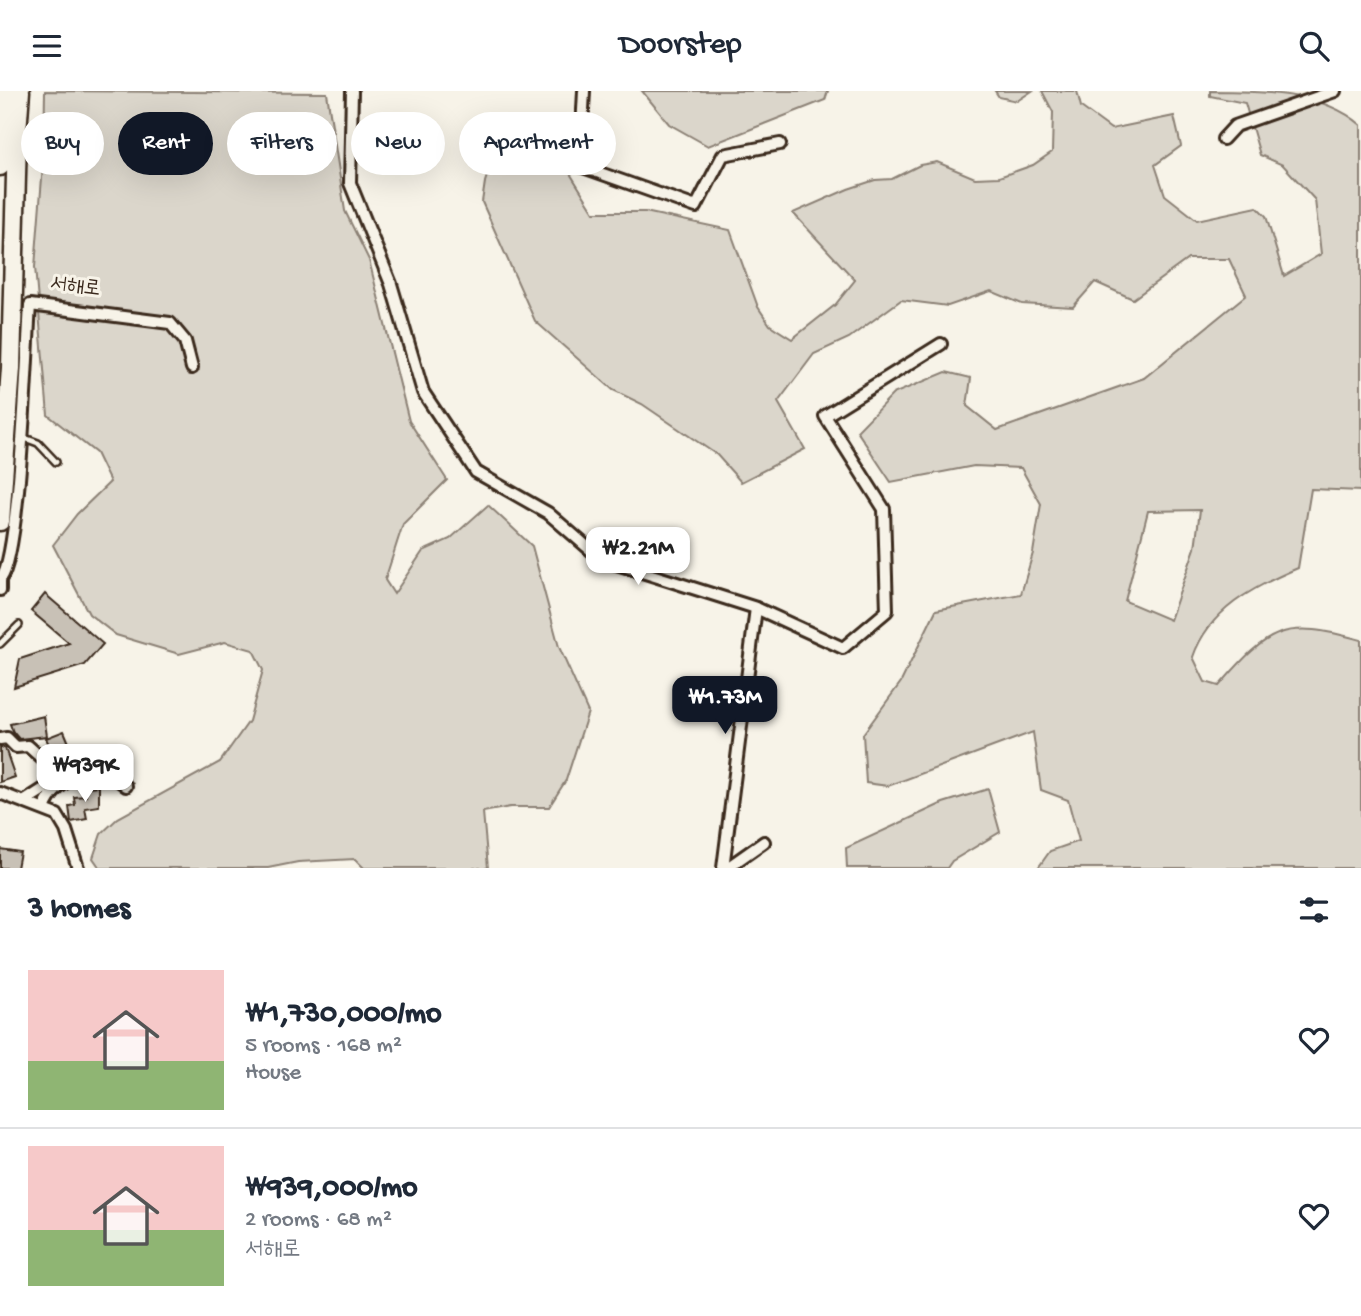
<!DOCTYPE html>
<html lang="en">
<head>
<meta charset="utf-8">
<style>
	:root { --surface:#fff; --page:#f6f6f7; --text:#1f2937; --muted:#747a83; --line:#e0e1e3; --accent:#111827 }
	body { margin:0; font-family:"Gochi Hand","Poor Story",sans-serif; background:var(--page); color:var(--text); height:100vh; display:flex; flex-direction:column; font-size:26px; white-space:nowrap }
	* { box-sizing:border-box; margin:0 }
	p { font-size:23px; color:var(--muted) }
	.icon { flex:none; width:38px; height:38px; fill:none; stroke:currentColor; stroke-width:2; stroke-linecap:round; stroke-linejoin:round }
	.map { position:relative; height:777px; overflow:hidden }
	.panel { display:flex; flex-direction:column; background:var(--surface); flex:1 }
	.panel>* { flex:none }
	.hud { position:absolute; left:21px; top:21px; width:700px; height:63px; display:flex; gap:14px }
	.price { position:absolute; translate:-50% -60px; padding:0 16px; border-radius:14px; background:#fff; color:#222; font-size:23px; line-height:46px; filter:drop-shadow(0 2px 4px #0008) }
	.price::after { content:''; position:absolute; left:50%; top:42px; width:21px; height:16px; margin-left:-10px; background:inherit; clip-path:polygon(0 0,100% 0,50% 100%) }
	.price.on { background:var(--accent); color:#fff }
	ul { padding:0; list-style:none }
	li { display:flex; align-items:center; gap:21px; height:175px; padding:0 28px }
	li+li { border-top:2px solid var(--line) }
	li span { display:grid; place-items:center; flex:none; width:196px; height:140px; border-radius:0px; color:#555 }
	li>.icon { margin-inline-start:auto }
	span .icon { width:84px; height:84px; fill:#fffc; stroke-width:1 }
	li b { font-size:30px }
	h2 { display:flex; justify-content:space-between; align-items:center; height:84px; padding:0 28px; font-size:30px }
	.chip { padding:0 24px; border-radius:32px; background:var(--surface); box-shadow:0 7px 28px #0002; font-size:24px; line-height:63px }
	.chip.on { background:var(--accent); color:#fff }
	header { display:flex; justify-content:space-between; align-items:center; height:91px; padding:0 28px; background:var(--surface); font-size:32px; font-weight:600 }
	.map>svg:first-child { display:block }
	.green { fill:#dbd6cb; stroke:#8b8074; stroke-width:2; fill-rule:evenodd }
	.building { fill:#c8c1b6; stroke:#3b2a1e; stroke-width:2 }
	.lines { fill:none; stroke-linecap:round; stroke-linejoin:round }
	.lane-casing { stroke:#3b2a1e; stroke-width:10 }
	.street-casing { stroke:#3b2a1e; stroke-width:16 }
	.primary-casing { stroke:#3b2a1e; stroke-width:23 }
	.lane { stroke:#f7f3e8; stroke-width:5 }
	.street { stroke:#f7f3e8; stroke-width:10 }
	.primary { stroke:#f7f3e8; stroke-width:18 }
	.labels { text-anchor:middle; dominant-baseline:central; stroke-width:6; stroke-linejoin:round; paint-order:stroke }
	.street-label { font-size:21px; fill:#3b2a1e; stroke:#f7f3e8 }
</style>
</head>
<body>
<header><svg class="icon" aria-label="menu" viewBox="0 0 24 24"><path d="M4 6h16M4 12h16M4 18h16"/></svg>Doorstep<svg class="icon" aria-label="search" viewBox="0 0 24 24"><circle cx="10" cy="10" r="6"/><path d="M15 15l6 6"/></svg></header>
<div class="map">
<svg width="1361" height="777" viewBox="0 0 1361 777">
	<rect width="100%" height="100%" fill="#f7f3e8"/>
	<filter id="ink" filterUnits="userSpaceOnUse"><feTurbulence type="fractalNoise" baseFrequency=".0143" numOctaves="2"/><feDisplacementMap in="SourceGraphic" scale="14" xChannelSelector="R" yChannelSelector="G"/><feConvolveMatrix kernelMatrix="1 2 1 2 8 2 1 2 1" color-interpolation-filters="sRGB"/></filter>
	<g filter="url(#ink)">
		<!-- green -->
		<g class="green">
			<polygon points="45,0 327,2 345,120 369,169 409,330 447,389 403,433 385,489 394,503 423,460 450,448 488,414 532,455 559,556 588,621 566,689 549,716 510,716 483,721 488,777 364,777 355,768 298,771 268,777 100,777 93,767 101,743 118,727 220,671 249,630 263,579 253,559 225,551 179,563 116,544 89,523 53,454 77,423 110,391 96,362 48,324 35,176 44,61"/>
			<polygon points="642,0 828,0 825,9 708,55 669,33"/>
			<polygon points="995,0 1032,0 1017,10 999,6"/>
			<path d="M1042,0h35l4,16 30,22 63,-13 7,30 -26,19 10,30 32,25 60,-13 9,9 18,60 37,-22 -6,-54 -32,-35 -23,-10 -15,-52 -35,-7v-5c50,0 112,0 151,34v366l-50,-2 -13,79c-45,19 -89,42 -105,89l12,25 14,4c51,-59 65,-67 142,-46v228h-323l12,-17 29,-10 -11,-41 -27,-10 -8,-58 -145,54 -22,-3 -3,-49 38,-52 35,-72 85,-16 12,-41 8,-49 -20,-36 -47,-2 -83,16 -34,-51 36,-37 53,-22 25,6 -4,28 30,24 147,-52 102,-83 -17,-36h-41l-55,40 -38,-17 -22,25 -51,-3 -31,-13 -43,15 -47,-6 -52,38 -35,16 -36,48 27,47 -64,33 -24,-27 -75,-51 -29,-14 -78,-69 -53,-119 3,-20 20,-63 43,19 46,74h51l85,18 28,77 12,18 22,14 43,-34 20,-25 -62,-67 55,-24 27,-9 17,-1 28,-14 17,-3 38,16 24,-1 34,-12 19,-13 1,-40zM1200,419l-5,38 -25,72 -45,-19 23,-90z"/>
			<polygon points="988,698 1000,741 952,770 947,777 847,777 846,757 943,712"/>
		</g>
		<!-- building -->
		<g class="building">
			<polygon points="45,503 103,553 85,574 14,596 20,568 69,552 31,520"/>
			<polygon points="44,625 47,645 19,648 13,641 10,633"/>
			<polygon points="64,640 79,676 61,683 46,647"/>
			<polygon points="0,656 5,657 15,686 0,691"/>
			<polygon points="99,695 99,715 85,717 87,728 71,731 69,715 75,714 74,706 86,705 86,696"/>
			<polygon points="0,758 20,761 17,777 0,777"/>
		</g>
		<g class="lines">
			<!-- lane casing -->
			<g class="lane-casing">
				<g id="lane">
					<polyline points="22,346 38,352 56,371"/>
					<polyline points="0,553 19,534"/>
				</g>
			</g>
			<!-- street casing -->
			<g class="street-casing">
				<g id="street">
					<polyline points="352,0 350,92 391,193 423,301 476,381 548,422 601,468 756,517 843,557 887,520 884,418 825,325 941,253"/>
					<polyline points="584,0 580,75 696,116 723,64 780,53"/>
					<polyline points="1223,48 1235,35 1335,0"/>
					<polyline points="0,486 0,499"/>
					<path d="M1,487c19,-22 26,-231 29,-273l140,18 15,18 7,27"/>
					<polyline points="0,648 7,647 16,656 28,655 47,672 52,685 47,696 25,710"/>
					<polyline points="0,702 57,724 66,739 78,777"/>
					<path d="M44,718c12,-33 56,-48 82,-23"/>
					<polyline points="723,777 756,517"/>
					<polyline points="727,777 764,751"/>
				</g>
			</g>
			<!-- primary casing -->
			<g class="primary-casing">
				<g id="primary">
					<polyline points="16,55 20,0"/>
					<polyline points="0,75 5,0"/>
					<polyline points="0,430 11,277 17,46"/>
				</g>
			</g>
			<!-- lane -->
			<use href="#lane" class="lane"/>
			<!-- street -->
			<use href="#street" class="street"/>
			<!-- primary -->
			<use href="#primary" class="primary"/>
		</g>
	</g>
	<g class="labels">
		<!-- street labels -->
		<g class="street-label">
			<text transform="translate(75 197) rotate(7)">서해로</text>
		</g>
	</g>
</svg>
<b class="price" style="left:638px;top:496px">₩2.21M</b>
<b class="price on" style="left:725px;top:645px">₩1.73M</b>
<b class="price" style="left:85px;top:713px">₩939K</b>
<div class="hud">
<a class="chip">Buy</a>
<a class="chip on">Rent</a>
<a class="chip">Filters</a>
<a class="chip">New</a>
<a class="chip">Apartment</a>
</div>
</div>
<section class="panel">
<h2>3 homes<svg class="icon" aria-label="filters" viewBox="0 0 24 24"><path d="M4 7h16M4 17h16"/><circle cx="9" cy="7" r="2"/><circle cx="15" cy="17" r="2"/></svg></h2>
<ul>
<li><span style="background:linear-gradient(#f6c9c9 65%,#8fb573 0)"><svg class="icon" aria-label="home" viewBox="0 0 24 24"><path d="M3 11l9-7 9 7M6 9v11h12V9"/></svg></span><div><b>₩1,730,000/mo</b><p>5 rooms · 168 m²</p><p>House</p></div><svg class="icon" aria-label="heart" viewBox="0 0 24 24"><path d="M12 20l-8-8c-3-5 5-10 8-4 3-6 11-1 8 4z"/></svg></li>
<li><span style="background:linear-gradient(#f6c9c9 60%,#8fb573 0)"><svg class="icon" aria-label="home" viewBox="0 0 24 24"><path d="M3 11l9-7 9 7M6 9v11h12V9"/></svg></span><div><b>₩939,000/mo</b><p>2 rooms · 68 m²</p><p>서해로</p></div><svg class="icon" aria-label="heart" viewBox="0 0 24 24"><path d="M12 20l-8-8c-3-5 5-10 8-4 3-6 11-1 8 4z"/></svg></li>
</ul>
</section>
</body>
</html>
